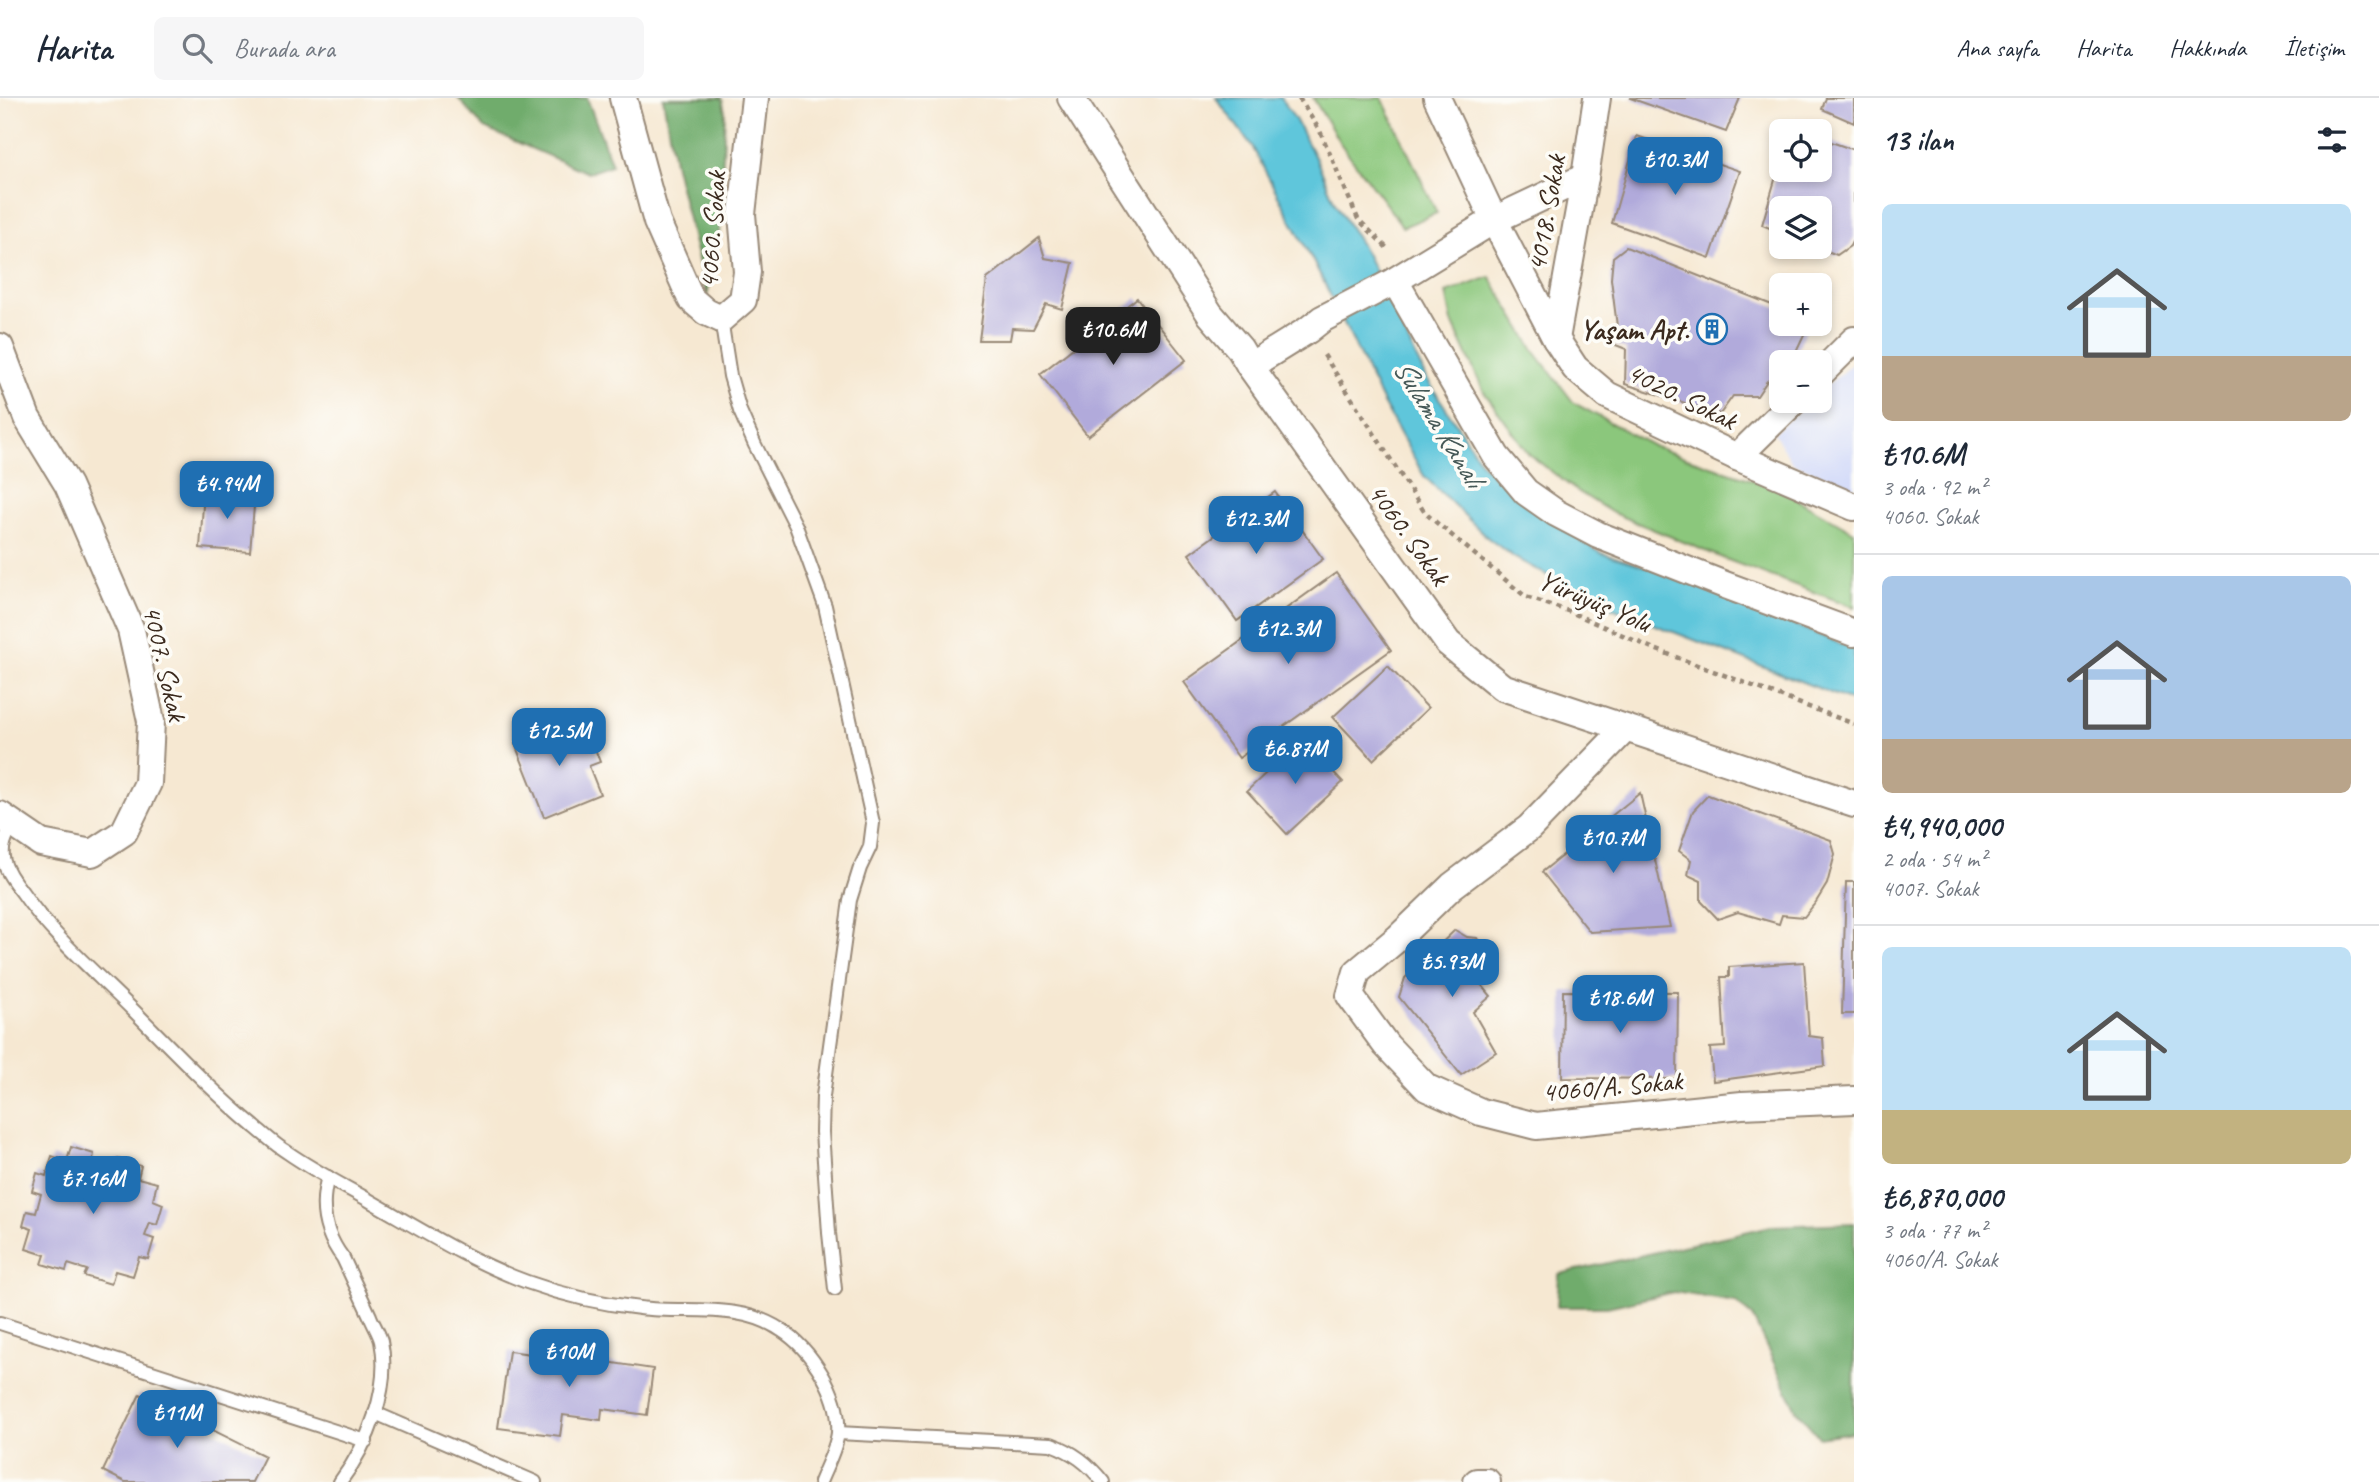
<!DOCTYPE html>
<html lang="tr">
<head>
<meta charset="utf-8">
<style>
	:root { --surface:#fff; --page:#f6f6f7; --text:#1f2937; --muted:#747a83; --line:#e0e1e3; --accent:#1f6fb2 }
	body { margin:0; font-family:Caveat,sans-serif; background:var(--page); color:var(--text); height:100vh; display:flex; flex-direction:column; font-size:26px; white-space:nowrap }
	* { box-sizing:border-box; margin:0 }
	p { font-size:23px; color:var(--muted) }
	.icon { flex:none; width:38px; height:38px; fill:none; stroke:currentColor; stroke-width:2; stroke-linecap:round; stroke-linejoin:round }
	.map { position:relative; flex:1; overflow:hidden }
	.details { display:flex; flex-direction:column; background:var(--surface); width:525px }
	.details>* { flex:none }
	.tools { position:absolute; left:1769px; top:21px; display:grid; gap:14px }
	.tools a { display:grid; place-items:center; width:63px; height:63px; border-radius:10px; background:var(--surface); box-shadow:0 4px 10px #0003; font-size:35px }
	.price { position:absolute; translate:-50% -60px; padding:0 16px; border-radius:14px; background:var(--accent); color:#fff; font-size:23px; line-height:46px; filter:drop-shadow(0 2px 4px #0008) }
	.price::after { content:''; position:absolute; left:50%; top:42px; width:21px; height:16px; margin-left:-10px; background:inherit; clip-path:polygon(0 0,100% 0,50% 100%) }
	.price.selected { background:#222; color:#fff }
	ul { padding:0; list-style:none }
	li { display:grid; align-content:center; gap:14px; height:371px; padding:0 28px }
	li+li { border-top:2px solid var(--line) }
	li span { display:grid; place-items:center; height:217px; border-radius:10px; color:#555 }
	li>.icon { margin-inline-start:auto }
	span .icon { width:126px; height:126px; fill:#fffc; stroke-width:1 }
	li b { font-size:30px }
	h2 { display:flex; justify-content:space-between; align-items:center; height:84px; padding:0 28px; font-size:30px }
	header { display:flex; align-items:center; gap:42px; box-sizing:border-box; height:98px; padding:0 35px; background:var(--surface); border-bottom:2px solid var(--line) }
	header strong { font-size:33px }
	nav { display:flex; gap:38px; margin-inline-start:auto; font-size:24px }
	.search { width:490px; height:63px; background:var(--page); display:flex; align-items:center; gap:18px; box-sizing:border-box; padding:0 24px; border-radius:10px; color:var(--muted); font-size:26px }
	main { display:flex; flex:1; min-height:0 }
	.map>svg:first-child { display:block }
	.built { fill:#d1d9f9 }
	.green { fill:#8bc77c; stroke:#63784d; stroke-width:2 }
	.forest { fill:#70ac6c; stroke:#566b45; stroke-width:2 }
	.water { fill:#5fc6db; stroke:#4d787c; stroke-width:2 }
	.building { fill:#b1aadb }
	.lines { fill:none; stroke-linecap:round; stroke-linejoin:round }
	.service-casing { stroke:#988978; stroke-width:16 }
	.minor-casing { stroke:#988978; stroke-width:30 }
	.path { stroke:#988978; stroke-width:4.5; stroke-dasharray:5 5; stroke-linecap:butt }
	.service { stroke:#fff; stroke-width:12 }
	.minor { stroke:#fff; stroke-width:26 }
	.labels { text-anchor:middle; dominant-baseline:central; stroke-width:7; stroke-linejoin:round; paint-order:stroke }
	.street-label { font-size:28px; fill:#3b2a1e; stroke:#fdfcf7 }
	.poi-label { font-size:28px; font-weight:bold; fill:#3b2a1e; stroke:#fdfcf7; text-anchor:end }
	.water-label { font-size:30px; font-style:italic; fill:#465957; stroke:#fdfcf7 }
</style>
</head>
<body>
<header>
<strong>Harita</strong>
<div class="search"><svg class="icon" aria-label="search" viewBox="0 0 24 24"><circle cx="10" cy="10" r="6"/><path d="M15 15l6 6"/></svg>Burada ara</div>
<nav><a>Ana sayfa</a><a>Harita</a><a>Hakkında</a><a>İletişim</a></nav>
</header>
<main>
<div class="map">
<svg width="1854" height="1384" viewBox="0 0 1854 1384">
	<rect width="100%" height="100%" fill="#fdfcf7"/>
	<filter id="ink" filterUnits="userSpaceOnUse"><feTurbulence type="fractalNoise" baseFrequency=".0143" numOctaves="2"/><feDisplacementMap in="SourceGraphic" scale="14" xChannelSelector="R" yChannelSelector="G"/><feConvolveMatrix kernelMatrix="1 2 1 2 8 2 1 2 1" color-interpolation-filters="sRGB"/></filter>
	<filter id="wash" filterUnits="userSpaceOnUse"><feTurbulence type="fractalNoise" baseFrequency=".00686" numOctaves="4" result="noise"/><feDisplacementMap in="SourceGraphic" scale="28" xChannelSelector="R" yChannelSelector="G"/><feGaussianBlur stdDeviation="1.57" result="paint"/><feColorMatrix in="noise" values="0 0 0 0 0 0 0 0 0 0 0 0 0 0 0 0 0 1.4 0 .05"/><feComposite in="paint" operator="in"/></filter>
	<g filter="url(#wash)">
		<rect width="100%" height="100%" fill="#f6e8d2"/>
		<!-- built -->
		<polygon class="built" points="1854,264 1854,391 1792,365 1774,335 1810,303 1820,303 1820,294"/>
		<!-- green -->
		<g class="green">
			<polygon points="1313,0 1382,0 1437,115 1403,129 1340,45"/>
			<polygon points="1490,179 1535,254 1574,305 1655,349 1779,391 1854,434 1854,509 1725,461 1613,415 1574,391 1529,356 1484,294 1452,224 1446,195"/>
		</g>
		<!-- forest -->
		<g class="forest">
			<polygon points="458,0 587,0 612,67 588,75 484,30"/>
			<polygon points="663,0 722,0 725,14 720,129 707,199 674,64"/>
			<polygon points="1854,1125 1854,1334 1819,1339 1796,1312 1752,1218 1735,1204 1674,1194 1607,1209 1557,1209 1559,1176 1771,1128"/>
		</g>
		<!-- water -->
		<polygon class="water" points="1216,0 1281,0 1295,21 1318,65 1335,105 1366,155 1425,278 1482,366 1527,407 1601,455 1661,473 1854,551 1854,604 1599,505 1515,460 1488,440 1424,378 1383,305 1323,182 1252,48"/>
		<g id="blocks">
			<!-- building -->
			<g class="building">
				<polygon points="1630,0 1740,0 1726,34"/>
				<polygon points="1826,0 1854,0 1854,25 1822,11"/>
				<polygon points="1637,38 1740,73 1710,160 1612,125"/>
				<polygon points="1820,40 1854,52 1854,140 1850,148 1837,157 1820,150 1820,110 1782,110 1782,135 1762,127 1781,61 1782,72 1820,72"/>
				<polygon points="1039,140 1045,160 1073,165 1062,211 1046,206 1033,231 1012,230 1010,242 979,242 987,181"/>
				<polygon points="1626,149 1782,211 1782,226 1809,226 1791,264 1782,264 1782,275 1767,283 1757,298 1733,298 1720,316 1625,286 1626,251 1613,246 1618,236 1611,181 1613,159"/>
				<polygon points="1137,200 1186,262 1088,338 1040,276"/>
				<polygon points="204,393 255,397 250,454 200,450"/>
				<polygon points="1275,394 1323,461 1237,523 1189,456"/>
				<polygon points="1336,475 1391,552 1239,660 1184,584"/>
				<polygon points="1388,568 1428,610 1373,662 1333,619"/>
				<polygon points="571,624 581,648 592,643 600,664 589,668 600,696 544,719 515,646"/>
				<polygon points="1302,641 1343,684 1287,736 1247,693"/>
				<polygon points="1640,695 1670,829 1590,834 1542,774"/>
				<polygon points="1708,697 1831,742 1835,756 1827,786 1816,804 1804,819 1782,817 1779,826 1738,814 1718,821 1701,803 1701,783 1688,777 1691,762 1679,753 1693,713"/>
				<polygon points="1846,784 1854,784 1854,916 1842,916"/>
				<polygon points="1455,832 1467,839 1477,840 1494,872 1480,885 1491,898 1473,914 1496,954 1461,977 1399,899 1405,880"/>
				<polygon points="1804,864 1809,938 1823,940 1825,968 1713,983 1710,950 1725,949 1721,879 1729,879 1729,869"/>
				<polygon points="1563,893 1678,894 1677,981 1562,980"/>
				<polygon points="71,1049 94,1056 92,1066 115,1073 118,1061 141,1068 138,1080 157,1085 153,1102 163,1106 157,1127 150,1125 145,1138 154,1141 148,1161 139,1159 133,1178 115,1173 111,1186 84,1178 87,1172 68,1166 66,1173 42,1166 45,1157 26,1151 32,1131 23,1128 27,1113 36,1115 41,1096 32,1093 37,1075 46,1078 52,1058 67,1063"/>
				<polygon points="554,1247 607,1253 606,1264 653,1271 647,1317 602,1311 601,1322 563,1317 560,1338 498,1330 509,1253 552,1259"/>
				<polygon points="140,1296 265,1358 252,1384 125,1384 103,1373"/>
			</g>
		</g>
	</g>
	<g filter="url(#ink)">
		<use href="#blocks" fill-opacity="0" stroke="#988978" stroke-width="2"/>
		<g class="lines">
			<!-- service casing -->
			<g class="service-casing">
				<g id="service">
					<polyline points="721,221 730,278 740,313 755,347 796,428 825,508 873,725 870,749 860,770 850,802 823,998 822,1034 829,1135 835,1191"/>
					<path d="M13,726c-7,12 -13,24 -9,38 3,11 11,21 18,30 30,44 73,80 111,118 40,40 79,81 122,117 10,8 20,18 32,25 27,19 57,34 85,50 51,29 100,60 155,80 36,13 74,22 113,26 48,6 99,-6 141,22 30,19 60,65 57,103 -2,16 -12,34 -18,49"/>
					<path d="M328,1079c-9,30 -4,56 15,81 9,19 18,39 27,58 3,8 9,17 11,25 10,47 -13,104 -41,141"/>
					<polyline points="0,1225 366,1343"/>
					<polyline points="375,1315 535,1384"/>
					<path d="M838,1335l213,11c22,8 37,19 52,38"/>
				</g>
			</g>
			<!-- minor casing -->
			<g class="minor-casing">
				<g id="minor">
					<polyline points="623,0 657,124 691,201 706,214 721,221 743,202 747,174 742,116 755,0"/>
					<polyline points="1071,0 1210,216 1240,251 1250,268 1448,545 1502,589 1854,706"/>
					<polyline points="1437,0 1494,122 1556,241 1575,270 1607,297 1737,359 1854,409"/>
					<polyline points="1395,183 1496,358 1526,394 1556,415 1598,437 1725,487 1854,535"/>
					<polyline points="1556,241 1585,79 1597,0"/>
					<polyline points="0,249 27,320 68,387 131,532 151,623 148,685 124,734 92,755 41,745 0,717"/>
					<polyline points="1250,268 1308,232 1322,221 1391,185 1494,122 1585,79"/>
					<polyline points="1820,276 1854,242"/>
					<polyline points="1737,359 1794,303"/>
					<polyline points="1625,631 1529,730 1452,788 1398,840 1357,874 1350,898 1386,947 1427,990 1481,1014 1536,1028 1742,1007 1854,1002"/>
					<polyline points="1477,1384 1487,1384"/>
				</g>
			</g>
			<!-- path -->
			<g class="path">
				<polyline points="1299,0 1320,33 1358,121 1389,152"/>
				<polyline points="1324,257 1425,415 1526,499 1568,513 1652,550 1854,626"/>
			</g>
			<!-- service -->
			<use href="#service" class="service"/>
			<!-- minor -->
			<use href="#minor" class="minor"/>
		</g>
	</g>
	<!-- icons -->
	<defs>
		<g id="building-ring" transform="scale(1.575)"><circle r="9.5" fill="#fdfcf7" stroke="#1f6fb2" stroke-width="1.5"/><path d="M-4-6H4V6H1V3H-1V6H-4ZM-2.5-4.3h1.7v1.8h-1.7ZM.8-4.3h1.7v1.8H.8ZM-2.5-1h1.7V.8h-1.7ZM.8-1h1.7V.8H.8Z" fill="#1f6fb2"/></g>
	</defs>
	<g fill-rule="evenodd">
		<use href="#building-ring" x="1712" y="231"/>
	</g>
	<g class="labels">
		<!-- street labels -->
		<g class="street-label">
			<text transform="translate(1546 115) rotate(-80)">4018. Sokak</text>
			<text transform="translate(712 132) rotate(-86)">4060. Sokak</text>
			<text transform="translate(1682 298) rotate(26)">4020. Sokak</text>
			<text transform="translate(1409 436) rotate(54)">4060. Sokak</text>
			<text transform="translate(1595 503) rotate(23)">Yürüyüş Yolu</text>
			<text transform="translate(165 565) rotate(77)">4007. Sokak</text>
			<text transform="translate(1612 988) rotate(-5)">4060/A. Sokak</text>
		</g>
		<!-- poi labels -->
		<g class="poi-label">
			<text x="1689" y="231">Yaşam Apt.</text>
		</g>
		<!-- water labels -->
		<g class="water-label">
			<text transform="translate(1439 325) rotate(58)">Sulama Kanalı</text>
		</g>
	</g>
</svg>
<div class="tools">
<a><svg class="icon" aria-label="locate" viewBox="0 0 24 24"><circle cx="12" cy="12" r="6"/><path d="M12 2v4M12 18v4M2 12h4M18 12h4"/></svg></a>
<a><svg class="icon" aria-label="layers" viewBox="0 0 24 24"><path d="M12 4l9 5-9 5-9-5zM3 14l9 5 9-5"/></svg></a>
<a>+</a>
<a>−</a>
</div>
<b class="price" style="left:1675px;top:99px">₺10.3M</b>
<b class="price selected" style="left:1113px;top:269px">₺10.6M</b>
<b class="price" style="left:227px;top:423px">₺4.94M</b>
<b class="price" style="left:1256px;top:458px">₺12.3M</b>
<b class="price" style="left:1288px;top:568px">₺12.3M</b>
<b class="price" style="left:559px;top:670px">₺12.5M</b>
<b class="price" style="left:1295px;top:688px">₺6.87M</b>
<b class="price" style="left:1613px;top:777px">₺10.7M</b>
<b class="price" style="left:1452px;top:901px">₺5.93M</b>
<b class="price" style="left:1620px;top:937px">₺18.6M</b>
<b class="price" style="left:93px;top:1118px">₺7.16M</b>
<b class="price" style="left:569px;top:1291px">₺10M</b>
<b class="price" style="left:177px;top:1352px">₺11M</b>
</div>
<section class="details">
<h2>13 ilan<svg class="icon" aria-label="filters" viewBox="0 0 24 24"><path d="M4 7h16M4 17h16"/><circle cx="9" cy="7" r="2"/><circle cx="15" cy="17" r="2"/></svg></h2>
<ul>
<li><span style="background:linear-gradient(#bfe0f5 70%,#b9a48a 0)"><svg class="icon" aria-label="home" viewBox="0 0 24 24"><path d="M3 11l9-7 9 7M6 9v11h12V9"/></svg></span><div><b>₺10.6M</b><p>3 oda · 92 m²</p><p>4060. Sokak</p></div></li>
<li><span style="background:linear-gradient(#a9c7e8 75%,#b9a48a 0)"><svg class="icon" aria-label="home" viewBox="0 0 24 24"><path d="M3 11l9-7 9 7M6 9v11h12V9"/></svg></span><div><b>₺4,940,000</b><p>2 oda · 54 m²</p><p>4007. Sokak</p></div></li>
<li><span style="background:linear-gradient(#bfe0f5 75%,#c2b280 0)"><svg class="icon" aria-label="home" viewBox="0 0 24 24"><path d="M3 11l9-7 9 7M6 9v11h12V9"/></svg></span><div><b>₺6,870,000</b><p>3 oda · 77 m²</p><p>4060/A. Sokak</p></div></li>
</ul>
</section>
</main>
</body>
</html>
